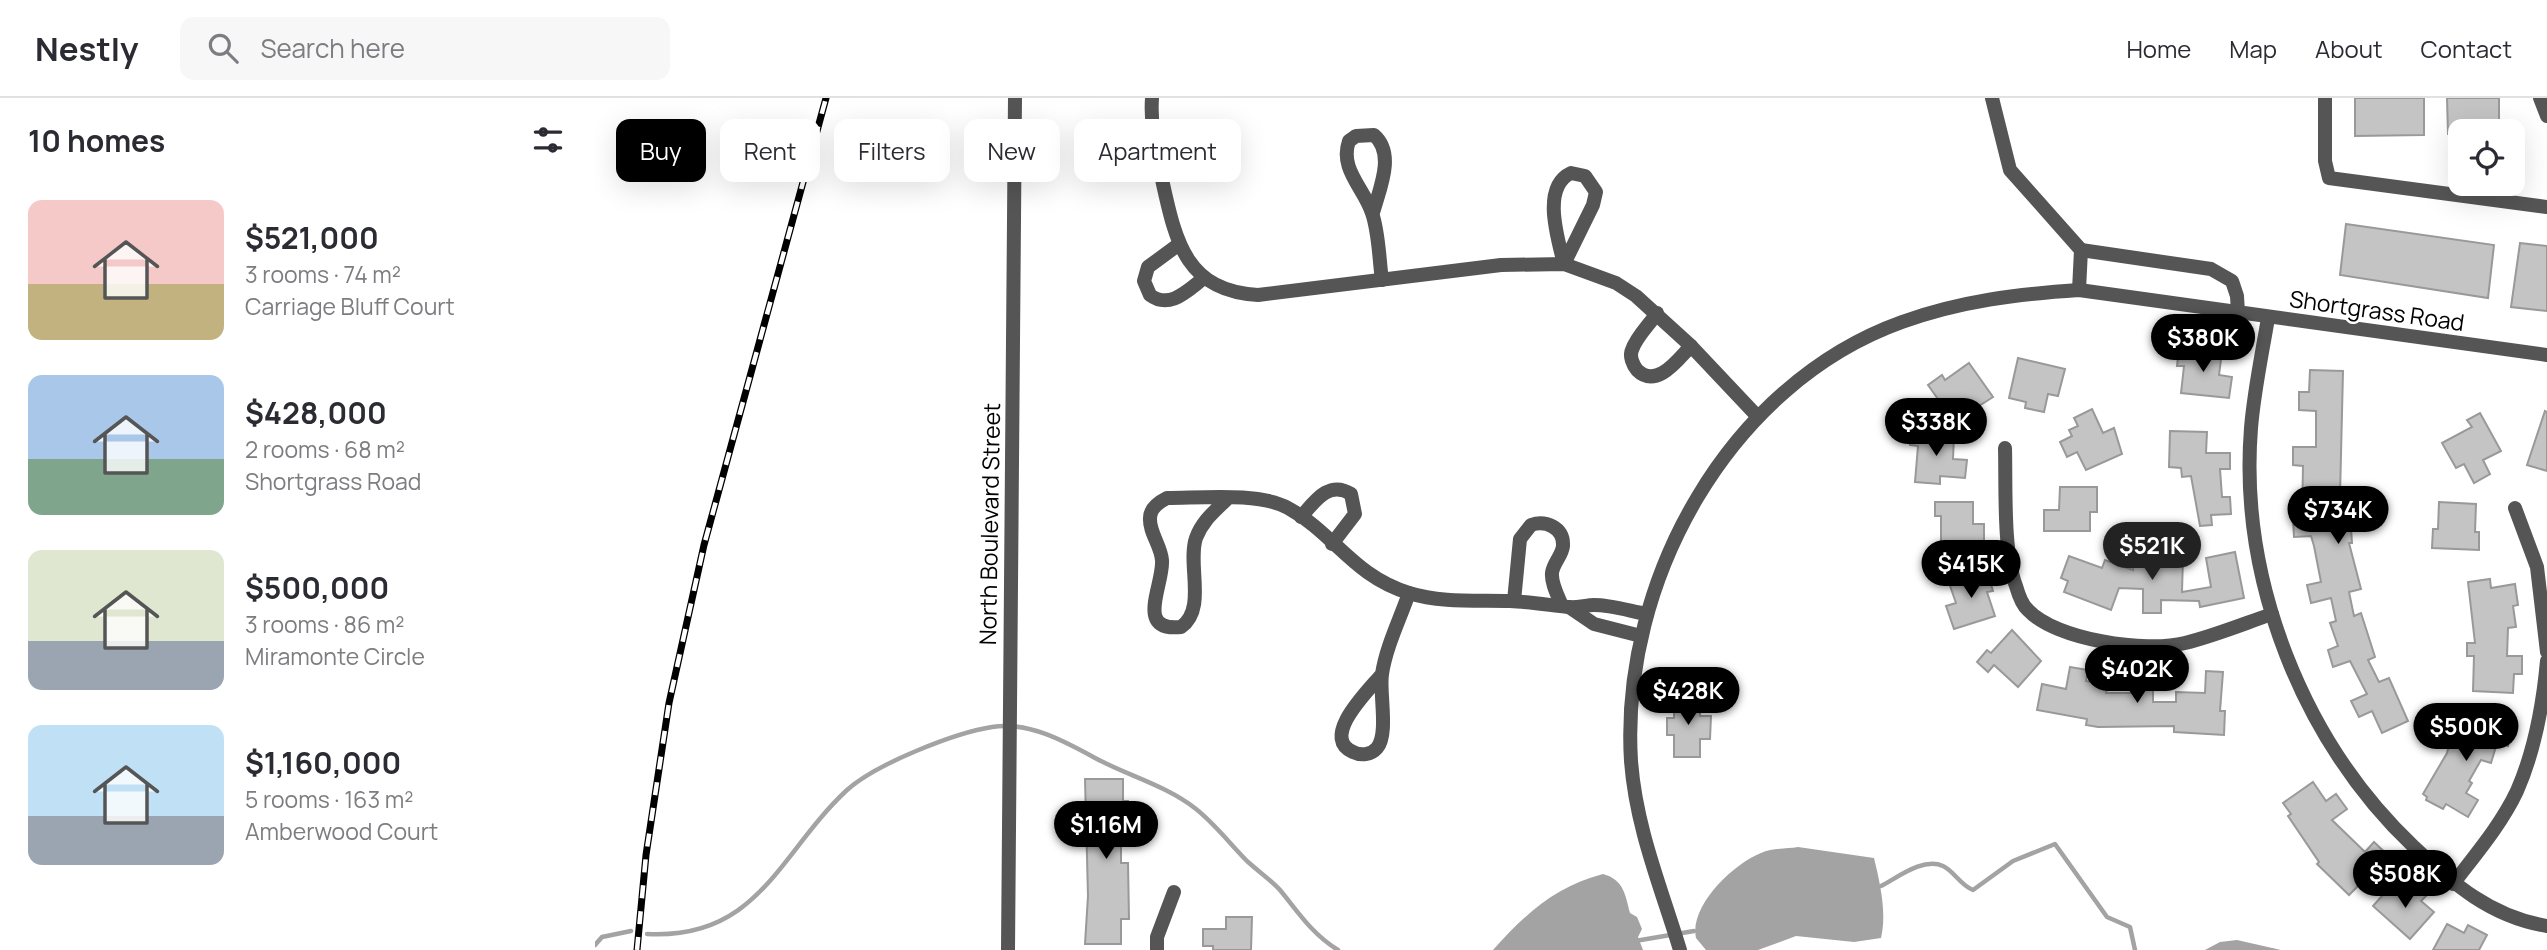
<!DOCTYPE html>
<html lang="en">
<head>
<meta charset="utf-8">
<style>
	:root { --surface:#fff; --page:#f7f7f7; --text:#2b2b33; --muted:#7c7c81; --line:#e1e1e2; --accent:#000 }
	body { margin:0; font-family:Manrope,sans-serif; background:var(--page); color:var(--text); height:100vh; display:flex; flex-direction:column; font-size:26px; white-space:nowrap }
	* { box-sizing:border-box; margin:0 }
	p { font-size:23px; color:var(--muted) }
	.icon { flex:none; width:38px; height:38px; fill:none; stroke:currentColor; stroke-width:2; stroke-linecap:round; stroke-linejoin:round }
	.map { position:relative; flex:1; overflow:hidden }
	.panel { display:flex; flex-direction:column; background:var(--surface); width:595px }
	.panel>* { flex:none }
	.banner { position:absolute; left:21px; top:21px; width:665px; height:63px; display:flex; gap:14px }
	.fabs { position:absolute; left:1853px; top:21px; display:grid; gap:14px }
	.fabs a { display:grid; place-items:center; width:77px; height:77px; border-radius:14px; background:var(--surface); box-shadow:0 7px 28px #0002; font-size:35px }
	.price { position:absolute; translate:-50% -60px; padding:0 16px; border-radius:24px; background:var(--accent); color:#fff; font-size:23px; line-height:46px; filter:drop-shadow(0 2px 4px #0008) }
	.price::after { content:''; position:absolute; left:50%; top:42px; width:21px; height:16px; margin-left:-10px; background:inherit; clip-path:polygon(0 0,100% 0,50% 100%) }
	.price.selected { background:#222; color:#fff }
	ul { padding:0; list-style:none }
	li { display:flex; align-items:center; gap:21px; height:175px; padding:0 28px }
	li span { display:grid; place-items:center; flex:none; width:196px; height:140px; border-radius:14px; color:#555 }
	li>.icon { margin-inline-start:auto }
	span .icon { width:84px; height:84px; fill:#fffc; stroke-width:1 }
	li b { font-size:30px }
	h2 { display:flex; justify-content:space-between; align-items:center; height:84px; padding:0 28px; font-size:30px }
	.pill { padding:0 24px; border-radius:14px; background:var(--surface); box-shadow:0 7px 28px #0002; font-size:24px; line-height:63px }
	.pill.selected { background:var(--accent); color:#fff }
	header { display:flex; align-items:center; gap:42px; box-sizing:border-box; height:98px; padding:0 35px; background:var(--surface); border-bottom:2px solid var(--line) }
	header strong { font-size:33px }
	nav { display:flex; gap:38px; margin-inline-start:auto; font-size:24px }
	.search { width:490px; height:63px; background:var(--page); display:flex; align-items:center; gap:18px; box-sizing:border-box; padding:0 24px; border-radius:14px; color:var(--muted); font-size:26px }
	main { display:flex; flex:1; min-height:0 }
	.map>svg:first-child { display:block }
	.water { fill:#a3a3a3 }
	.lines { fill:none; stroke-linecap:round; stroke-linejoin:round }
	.stream { stroke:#a3a3a3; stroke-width:4.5 }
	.building { fill:#c4c4c4; stroke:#999; stroke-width:2 }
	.street { stroke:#555; stroke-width:14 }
	.rail-casing { stroke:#000; stroke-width:7 }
	.rail { stroke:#fff; stroke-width:4.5; stroke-dasharray:13; stroke-linecap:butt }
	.labels { text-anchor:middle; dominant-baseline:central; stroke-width:5; stroke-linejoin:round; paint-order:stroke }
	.street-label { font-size:23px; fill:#000; stroke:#fff }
</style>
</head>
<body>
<header>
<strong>Nestly</strong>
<div class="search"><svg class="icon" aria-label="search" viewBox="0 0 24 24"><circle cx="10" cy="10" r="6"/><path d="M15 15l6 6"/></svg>Search here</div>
<nav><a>Home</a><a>Map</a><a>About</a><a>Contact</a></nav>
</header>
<main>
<section class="panel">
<h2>10 homes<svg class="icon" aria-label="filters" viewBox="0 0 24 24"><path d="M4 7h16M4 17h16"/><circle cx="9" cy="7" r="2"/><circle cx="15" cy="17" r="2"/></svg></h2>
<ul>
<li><span style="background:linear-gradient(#f6c9c9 60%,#c2b280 0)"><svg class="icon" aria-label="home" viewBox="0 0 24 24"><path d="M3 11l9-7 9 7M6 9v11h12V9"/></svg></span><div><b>$521,000</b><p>3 rooms · 74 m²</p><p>Carriage Bluff Court</p></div></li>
<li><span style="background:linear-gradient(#a9c7e8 60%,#7fa58c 0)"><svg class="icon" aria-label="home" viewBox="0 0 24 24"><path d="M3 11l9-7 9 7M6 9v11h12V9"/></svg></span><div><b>$428,000</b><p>2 rooms · 68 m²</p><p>Shortgrass Road</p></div></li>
<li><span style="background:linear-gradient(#dfe7d0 65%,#9aa5b1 0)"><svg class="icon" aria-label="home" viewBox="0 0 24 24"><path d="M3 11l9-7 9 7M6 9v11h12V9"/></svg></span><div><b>$500,000</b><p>3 rooms · 86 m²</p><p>Miramonte Circle</p></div></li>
<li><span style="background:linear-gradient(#bfe0f5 65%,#9aa5b1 0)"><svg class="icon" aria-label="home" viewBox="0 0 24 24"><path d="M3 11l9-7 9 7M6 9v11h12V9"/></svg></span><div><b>$1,160,000</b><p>5 rooms · 163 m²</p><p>Amberwood Court</p></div></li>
</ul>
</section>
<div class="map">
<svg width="1952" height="852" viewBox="0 0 1952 852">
	<rect width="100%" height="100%" fill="#fff"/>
	<!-- water -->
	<g class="water">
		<path d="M1203,749l76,11c6,25 13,55 7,80l-27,4 -58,-6 -38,14h-52l-10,-12c-7,-32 37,-74 65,-85 11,-5 25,-4 37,-6z"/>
		<path d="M1008,776c21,6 22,20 27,39l7,4 5,12 -4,8 5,13h-150c32,-36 63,-64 110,-76z"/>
		<polygon points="1642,842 1686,852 1610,852 1625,844"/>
	</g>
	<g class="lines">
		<!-- stream -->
		<g class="stream">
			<path d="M1286,788c16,-8 42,-29 62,-20 11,5 17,19 30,24l40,-29 42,-17 52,73 23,10 5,23"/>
			<path d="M52,836c112,6 132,-81 200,-144 29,-26 107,-57 145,-63 37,-6 74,15 105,32 32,17 70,27 99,50 19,15 35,36 52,53 10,9 23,18 32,28 19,23 32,44 58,60"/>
			<polyline points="1040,843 1099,833"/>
			<polyline points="0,847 7,839 36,833"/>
		</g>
	</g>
	<!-- building -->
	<g class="building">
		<polygon points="1760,0 1829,0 1829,37 1760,38"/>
		<polygon points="1852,0 1904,0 1904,33 1853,36"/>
		<polygon points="1751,126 1899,147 1893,200 1745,177"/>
		<polygon points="1925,145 1952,148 1952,213 1916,209"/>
		<polygon points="1584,250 1627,254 1624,277 1637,279 1634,300 1586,295 1589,268 1582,268"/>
		<polygon points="1423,260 1470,271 1463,298 1453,296 1449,314 1430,310 1431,304 1414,300"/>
		<polygon points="1374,265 1398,299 1384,308 1390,316 1375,326 1362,308 1361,313 1355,318 1333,287 1347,277 1350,282"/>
		<polygon points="1715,272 1748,273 1745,398 1749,431 1756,430 1757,445 1754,445 1766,491 1754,494 1759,518 1766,515 1780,559 1773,562 1784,584 1794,580 1813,623 1787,635 1777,613 1764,619 1756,603 1772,596 1755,563 1738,569 1733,552 1743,548 1735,525 1741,523 1736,500 1716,505 1712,487 1726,484 1719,448 1716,438 1699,439 1698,422 1707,421 1708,368 1698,367 1698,349 1721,349 1721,313 1704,312 1704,294 1714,294"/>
		<polygon points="1497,311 1508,335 1519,330 1527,356 1491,372 1482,354 1472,359 1465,344 1477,338 1474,332 1483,328 1479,320"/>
		<polygon points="1950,313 1952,314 1952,373 1932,367"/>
		<polygon points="1885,315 1906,353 1888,362 1895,376 1879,385 1869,366 1861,370 1847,345 1877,329 1872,322"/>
		<polygon points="1575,333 1612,334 1611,355 1635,355 1635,371 1625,371 1627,399 1635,399 1636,416 1616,417 1617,427 1605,428 1596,378 1587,379 1586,370 1574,369"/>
		<polygon points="1316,335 1359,338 1358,361 1372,362 1370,380 1345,378 1345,386 1320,384 1323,348 1315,347"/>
		<polygon points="1465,389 1502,389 1502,414 1495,414 1495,433 1449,433 1449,412 1464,412"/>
		<polygon points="1340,404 1378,404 1378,426 1389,426 1389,443 1371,443 1371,449 1363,449 1363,457 1346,457 1346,418 1340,418"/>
		<polygon points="1844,404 1881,406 1880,434 1884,434 1884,452 1837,450 1838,431 1843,431"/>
		<polygon points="1640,454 1649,500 1605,509 1604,503 1566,502 1566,515 1548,515 1548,491 1524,490 1516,512 1469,494 1473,483 1466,480 1474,458 1507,470 1510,462 1538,472 1538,463 1588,460 1587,494 1616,489 1611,460"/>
		<polygon points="1392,473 1398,493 1392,494 1400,518 1359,531 1351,508 1361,505 1354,485"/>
		<polygon points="1895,481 1896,490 1920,486 1923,507 1918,508 1921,529 1913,530 1912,558 1927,558 1927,576 1919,576 1918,595 1878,593 1879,558 1872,558 1872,545 1880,545 1873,484"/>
		<polygon points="1417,532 1446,563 1423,589 1399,567 1393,574 1382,564 1392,552 1396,555"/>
		<polygon points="1475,569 1493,572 1491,583 1513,587 1511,595 1542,595 1542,577 1558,577 1558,604 1581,604 1581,594 1610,595 1611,573 1628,574 1625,613 1630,613 1629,637 1579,634 1579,628 1503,629 1491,627 1492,621 1442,612 1447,586 1471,591"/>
		<polygon points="1079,599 1105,599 1105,618 1116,618 1115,641 1105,641 1105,659 1079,659 1079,637 1072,637 1072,620 1079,620"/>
		<polygon points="1873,615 1918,627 1913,648 1902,645 1896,665 1886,662 1874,683 1877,685 1871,695 1883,702 1873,719 1851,706 1848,711 1831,702 1832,699 1828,696 1852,655 1856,640 1866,643"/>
		<polygon points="490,681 528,681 528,703 533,703 533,725 526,726 526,765 533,765 534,821 526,821 526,846 490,846 493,798"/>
		<polygon points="1718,684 1731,703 1741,696 1752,711 1737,722 1770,754 1779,744 1797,761 1778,780 1775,776 1754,797 1722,766 1724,764 1693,718 1696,716 1688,705"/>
		<polygon points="1820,785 1833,796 1826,803 1839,814 1815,841 1778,808 1795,789 1807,800"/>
		<polygon points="631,819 657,819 656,852 618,852 618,848 608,848 608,831 631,831"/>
		<polygon points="1852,826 1869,835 1873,827 1892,837 1884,852 1838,852"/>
	</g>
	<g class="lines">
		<!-- street -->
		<g class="street">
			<path d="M557,0c-2,30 5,57 11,86 13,59 24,107 95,111l243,-30 63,-1 52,19 20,13 55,50 67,71"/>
			<polyline points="1397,0 1415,72 1486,152 1484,192"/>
			<polyline points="1730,0 1730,63 1734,80 1952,109"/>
			<polyline points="1945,0 1952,18"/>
			<path d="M976,75l14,3 11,16 -3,13 -29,59c-6,-25 -23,-77 7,-91z"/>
			<path d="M778,115c6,-23 23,-59 1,-78l-18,1 -7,5c-10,28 15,47 23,72 7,20 7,46 10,67"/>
			<path d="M583,147l-30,22 -4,14 6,14c20,15 38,-5 54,-17"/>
			<polyline points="1486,152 1616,171 1637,183 1642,198 1643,215"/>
			<path d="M1062,215c-7,11 -21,24 -25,37 -3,6 1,15 5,20 20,20 42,-12 54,-24"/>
			<path d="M1673,220c-6,36 -14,73 -17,110 -12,152 52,314 162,418 40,38 78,71 134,80"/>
			<path d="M1410,350c1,38 -2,104 11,138 2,7 6,19 12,24 28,30 118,43 157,33 29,-7 58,-19 87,-29"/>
			<path d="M632,401c-12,12 -25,22 -31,39 -9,26 11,71 -15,89 -47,5 -17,-42 -19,-67 -1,-14 -13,-28 -12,-42 0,-10 9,-16 17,-20 33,0 93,-6 121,10 46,25 65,68 121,85 32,10 67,7 101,8 19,1 39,4 58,6 9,1 18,-2 26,-2 17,0 36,6 53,9"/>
			<polyline points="1920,410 1942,469 1952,554"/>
			<path d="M706,419c14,-16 28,-37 50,-23l4,20 -23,30"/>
			<path d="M919,503l6,-62 11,-14c14,-5 33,2 32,21 -1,10 -10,17 -11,27 -1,10 6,23 10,33"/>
			<polyline points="974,509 999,526 1046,538"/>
			<path d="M787,576c-12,15 -63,63 -29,78 8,4 18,3 24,-4 12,-14 2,-56 5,-74 4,-27 18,-55 27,-81"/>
			<path d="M1858,786c22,-29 48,-59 64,-93 18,-41 26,-86 30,-130"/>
			<polyline points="413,852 420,0"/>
			<polyline points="562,852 562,839 579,794"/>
			<path d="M1085,852c-19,-63 -44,-122 -49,-189 -11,-180 98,-377 271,-439 58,-21 116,-28 177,-32l468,65"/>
		</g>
		<!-- rail casing -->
		<g class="rail-casing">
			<polyline id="rail" points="42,852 51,757 74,605 109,447 231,0"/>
		</g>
		<!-- rail -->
		<use href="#rail" class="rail"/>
	</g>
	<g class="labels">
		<!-- street labels -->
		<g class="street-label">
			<text transform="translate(1782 212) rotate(8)">Shortgrass Road</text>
			<text transform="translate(394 426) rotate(-89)">North Boulevard Street</text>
		</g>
	</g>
</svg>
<div class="fabs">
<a><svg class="icon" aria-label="locate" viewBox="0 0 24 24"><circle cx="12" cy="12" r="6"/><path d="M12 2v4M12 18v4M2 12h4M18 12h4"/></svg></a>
</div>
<b class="price" style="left:1608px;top:276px">$380K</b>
<b class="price" style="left:1341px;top:360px">$338K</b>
<b class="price" style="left:1743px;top:448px">$734K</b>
<b class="price selected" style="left:1557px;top:484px">$521K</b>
<b class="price" style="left:1376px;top:502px">$415K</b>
<b class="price" style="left:1542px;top:607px">$402K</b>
<b class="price" style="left:1093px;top:629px">$428K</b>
<b class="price" style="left:1871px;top:665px">$500K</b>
<b class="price" style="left:511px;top:763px">$1.16M</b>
<b class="price" style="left:1810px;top:812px">$508K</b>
<div class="banner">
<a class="pill selected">Buy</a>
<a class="pill">Rent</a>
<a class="pill">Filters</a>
<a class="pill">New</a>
<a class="pill">Apartment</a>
</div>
</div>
</main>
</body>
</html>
